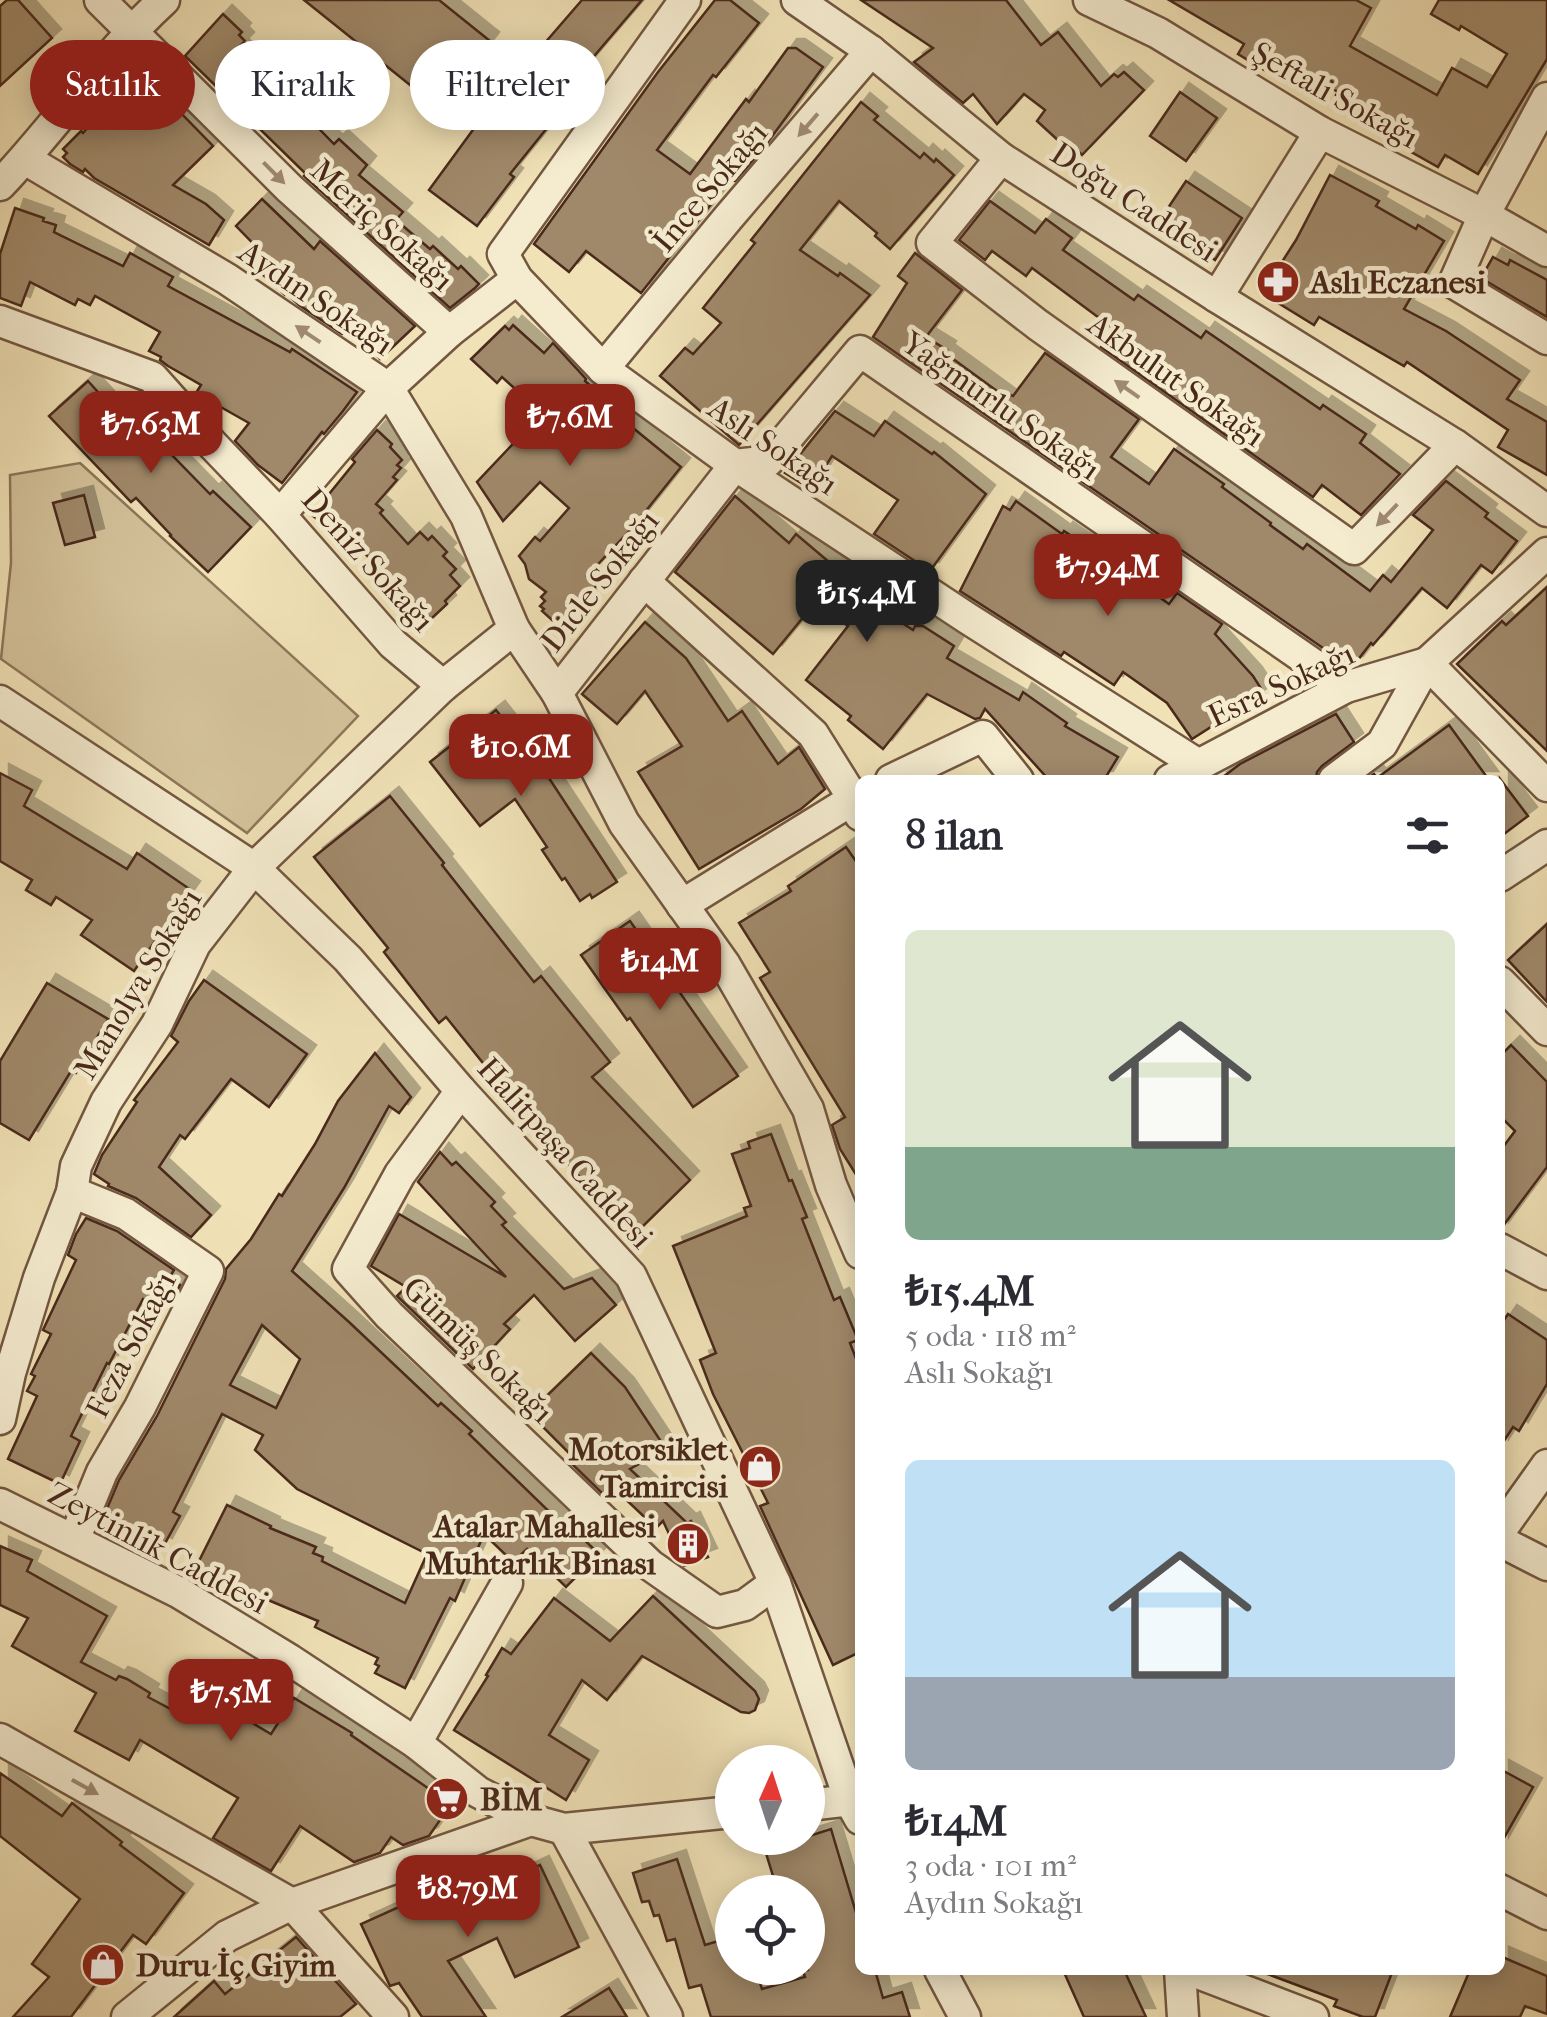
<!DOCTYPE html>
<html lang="tr">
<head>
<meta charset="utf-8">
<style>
	:root { --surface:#fff; --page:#f2f2f3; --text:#2b2b33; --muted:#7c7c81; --accent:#8f2418 }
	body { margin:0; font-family:"IM FELL French Canon",serif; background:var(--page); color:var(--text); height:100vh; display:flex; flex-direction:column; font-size:38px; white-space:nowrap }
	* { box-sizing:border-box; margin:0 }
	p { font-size:32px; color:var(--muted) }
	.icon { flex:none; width:55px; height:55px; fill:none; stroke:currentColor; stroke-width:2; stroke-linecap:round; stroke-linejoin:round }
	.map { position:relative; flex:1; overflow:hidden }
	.details { position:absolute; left:855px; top:775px; width:650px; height:1200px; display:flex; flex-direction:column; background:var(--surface); border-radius:15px; box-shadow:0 5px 25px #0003 }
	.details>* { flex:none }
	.banner { position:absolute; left:30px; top:40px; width:675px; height:90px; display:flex; gap:20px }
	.needle { width:65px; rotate:3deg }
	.buttons { position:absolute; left:715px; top:1745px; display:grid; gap:20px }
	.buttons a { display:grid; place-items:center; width:110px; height:110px; border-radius:50%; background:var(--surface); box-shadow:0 5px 25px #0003; font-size:50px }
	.price { position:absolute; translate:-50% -85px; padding:0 22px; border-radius:20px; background:var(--accent); color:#fff; font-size:32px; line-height:65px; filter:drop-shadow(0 2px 5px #0008) }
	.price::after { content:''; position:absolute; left:50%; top:60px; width:30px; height:22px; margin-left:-15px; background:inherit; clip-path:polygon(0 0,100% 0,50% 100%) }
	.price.selected { background:#222; color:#fff }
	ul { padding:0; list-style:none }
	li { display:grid; align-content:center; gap:20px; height:530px; padding:0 50px }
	li span { display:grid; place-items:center; height:310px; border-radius:15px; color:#555 }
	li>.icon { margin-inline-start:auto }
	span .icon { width:180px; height:180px; fill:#fffc; stroke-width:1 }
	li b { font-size:42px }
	h2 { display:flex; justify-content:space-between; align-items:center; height:120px; padding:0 50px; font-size:42px }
	.pill { padding:0 35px; border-radius:45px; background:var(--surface); box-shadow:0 5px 25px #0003; font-size:35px; line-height:90px }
	.pill.selected { background:var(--accent); color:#fff }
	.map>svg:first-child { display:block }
	.green { fill:#d4c29b; stroke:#8e765a; stroke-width:2.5 }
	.building { fill:#a0896b; stroke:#49291a; stroke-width:2.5; fill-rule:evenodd; filter:url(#shadow) }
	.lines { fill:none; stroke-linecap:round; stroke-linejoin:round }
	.minor-casing { stroke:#735741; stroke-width:35 }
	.minor { stroke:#f5ecd0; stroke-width:30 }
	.oneway { fill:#9f8a75 }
	.labels { text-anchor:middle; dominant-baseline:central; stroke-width:9; stroke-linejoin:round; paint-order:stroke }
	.street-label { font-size:32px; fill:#49291a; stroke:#f5ecd0 }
	.poi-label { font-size:32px; font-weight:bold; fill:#49291a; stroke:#f5ecd0; text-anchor:start }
</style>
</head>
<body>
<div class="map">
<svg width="1547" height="2017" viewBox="0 0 1547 2017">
	<defs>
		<filter id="shadow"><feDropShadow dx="9" dy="-9" stdDeviation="0" flood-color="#0004"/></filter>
	</defs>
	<rect width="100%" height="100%" fill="#f0e1b6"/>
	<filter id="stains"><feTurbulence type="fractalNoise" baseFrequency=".002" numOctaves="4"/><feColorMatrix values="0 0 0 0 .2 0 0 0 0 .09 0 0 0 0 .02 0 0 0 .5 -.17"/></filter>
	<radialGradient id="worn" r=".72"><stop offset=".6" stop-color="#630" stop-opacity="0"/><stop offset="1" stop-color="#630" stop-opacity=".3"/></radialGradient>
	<!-- green -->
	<polygon class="green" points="80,463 358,716 247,833 1,659 11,563 10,475"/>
	<!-- building -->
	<g class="building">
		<polygon points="7,0 18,0 52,38 0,86 0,6"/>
		<polygon points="304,0 439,0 490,41 474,62 505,89 582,0 642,0 560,96 568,102 510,174 514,177 477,226 429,190 486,112 451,85 435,105"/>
		<polygon points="715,0 730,0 759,23 716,77 713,75 657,150 690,174 746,99 749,102 788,48 796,48 823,67 765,146 735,181 731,179 641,293 586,251 569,272 534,244 658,72"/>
		<polygon points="861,0 1006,0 1041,45 1058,32 1101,86 1114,74 1118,77 1124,72 1144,90 1082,155 1078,151 1074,155 1037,121 1045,110 1024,94 997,124 973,94 963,103 914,62 933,48"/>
		<polygon points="1169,0 1356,0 1371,8 1350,46 1437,95 1452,68 1487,87 1507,54 1461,26 1459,30 1431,14 1439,0 1547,0 1547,59 1478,174 1445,155 1438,167 1406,149 1412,139 1336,95 1338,92 1280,60 1271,74 1238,54 1244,44"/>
		<polygon points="223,14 242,32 239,35 245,41 239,47 334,144 339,139 367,165 359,175 403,212 396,220 430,249 433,246 458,269 461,266 479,284 475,288 450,308 304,176 306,174 185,56"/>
		<polygon points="139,84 165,111 172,104 213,146 173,185 206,204 224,220 209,245 94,178 85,169 83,172 70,164 63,157 67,153 63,149 81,131 83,133 93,122 96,125"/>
		<polygon points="1180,92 1217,118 1186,161 1150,136"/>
		<polygon points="861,102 878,116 874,120 920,158 924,153 934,162 936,159 954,175 890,249 875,236 877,233 839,201 800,250 838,276 840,273 870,295 739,445 660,376 685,348 693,354 721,323 703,308 755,243 751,240"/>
		<polygon points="1330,175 1379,201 1376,206 1416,229 1418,225 1444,241 1404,309 1446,331 1520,380 1507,399 1547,422 1547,475 1498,447 1508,430 1407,362 1404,366 1319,317 1314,325 1262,293 1296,240"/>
		<polygon points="1186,181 1242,218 1215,260 1158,223"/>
		<polygon points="262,199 314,249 320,241 415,326 380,359 350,327 342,334 299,305 287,294 285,295 261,273 271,262 236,226"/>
		<polygon points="990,201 1035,233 1046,219 1072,238 1063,250 1134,300 1138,295 1201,338 1206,331 1320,409 1323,405 1366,434 1360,443 1400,474 1361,515 1322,485 1313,497 1101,347 1114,329 1032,268 1026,276 992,251 985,260 959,240"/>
		<polygon points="15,208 44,218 43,221 56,225 54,232 123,266 130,253 173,277 168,286 290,352 292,349 357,392 343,411 324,434 322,432 282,483 258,465 235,441 249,423 196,393 201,385 168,366 160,360 161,357 149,351 160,332 95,296 90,305 78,299 75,305 30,282 21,306 0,298 0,254"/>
		<polygon points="915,253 962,290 926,337 947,350 945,353 1008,399 1011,395 1013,396 1045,353 1139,419 1111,457 1149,484 1174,449 1224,484 1222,487 1271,523 1270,525 1303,549 1307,544 1370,591 1383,575 1391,582 1433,530 1413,515 1446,481 1488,513 1485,517 1517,541 1492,573 1481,565 1447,608 1422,588 1373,645 1371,643 1354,665 1349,666 873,337 907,283 898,276"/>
		<polygon points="1493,257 1508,265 1510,260 1547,280 1547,317 1481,278"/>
		<polygon points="513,325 544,353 553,343 586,379 585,381 630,421 627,423 681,467 633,527 587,576 597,585 562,629 542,611 544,609 540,606 545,601 541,597 546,592 529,579 525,564 519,556 535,537 540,541 569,508 540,482 503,521 477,482 542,413 502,377 497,383 471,359 505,326 509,330"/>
		<polygon points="88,381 116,412 123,405 210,494 213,491 251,527 208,572 170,536 171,535 136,498 131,502 49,416"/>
		<polygon points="835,411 874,436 885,421 932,454 934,452 986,494 930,571 874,534 898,500 832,456 811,489 785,473"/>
		<polygon points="377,430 392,444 390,447 402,460 397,465 401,468 393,477 397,480 376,504 383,510 380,513 408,544 420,532 428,540 432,536 447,552 443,556 456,569 450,575 460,586 445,601 447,604 431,619 412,600 409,603 361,549 358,552 312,515 355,462 352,459"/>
		<polygon points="84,495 95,537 65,545 53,503"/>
		<polygon points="735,496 789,543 796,534 842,573 836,580 913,630 915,626 923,626 954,646 947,658 1019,700 1023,692 1067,723 1065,726 1118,757 1104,780 1049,780 985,709 980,718 975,719 927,694 883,749 848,720 851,716 806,680 848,626 815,603 773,654 675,572"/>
		<polygon points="1016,501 1062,534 1064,531 1116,566 1169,604 1177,593 1222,624 1215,634 1253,676 1264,693 1192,739 1167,703 1123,672 1114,685 1064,652 1061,656 960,591 1003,506 1010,510"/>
		<polygon points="1547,587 1547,751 1457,664 1502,621 1506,625"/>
		<polygon points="645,622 686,658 728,721 742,711 778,764 799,747 825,789 801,809 699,869 638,772 682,746 645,691 617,724 582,694"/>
		<polygon points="496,710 547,775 617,882 592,898 590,894 580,901 565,878 562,880 542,850 547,847 515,799 480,826 430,762"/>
		<polygon points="1336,714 1354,742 1322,766 1317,772 1316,780 1219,780 1240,764"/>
		<polygon points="1449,725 1489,780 1365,780 1374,774 1377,778"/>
		<polygon points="0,773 32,790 24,806 127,869 137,853 191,890 134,971 81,935 92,920 56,897 51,905 26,890 32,880 0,861"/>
		<polygon points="1500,779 1528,816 1500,837"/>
		<polygon points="390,796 444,863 442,865 534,982 541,976 610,1062 592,1077 690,1180 635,1234 547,1143 446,1017 439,1023 384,952 388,948 314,857"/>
		<polygon points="846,847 860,867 860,1181 840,1149 832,1125 845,1117 760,978 770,972 739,923 791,891 788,886"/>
		<polygon points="630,921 738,1076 693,1107 630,1018 627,1020 581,955"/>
		<polygon points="1547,924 1547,1002 1508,960"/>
		<polygon points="204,980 307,1054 269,1107 231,1079 185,1139 180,1135 159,1167 211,1215 191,1237 136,1198 108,1186 109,1184 94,1174 102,1155 137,1102 134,1100 178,1042 171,1036 189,1001"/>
		<polygon points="47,983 108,1019 76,1073 71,1071 29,1140 0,1123 0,1061"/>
		<polygon points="1511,1045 1547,1082 1547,1167 1500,1230 1500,1151 1515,1131 1500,1116 1500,1056"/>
		<path d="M375,1053l36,44 -12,16 -10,-7 -45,82 -52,83 57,51 89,84 3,-3 31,28 -3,3 97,94 3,-3 30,29 -33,33 -39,-38 -14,13 -29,-28 -29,67 -5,-3 -45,90 -30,-15 4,-7 -4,-2 3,-6 -63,-31 3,-6 -57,-24 -64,-32 30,-60 44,21 -1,2 46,19 -3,6 10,4 -1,4 83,42 22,-49 -130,-65 -42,-39 8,-15 -41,-21 -49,98 7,4 -17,31 -59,-31 15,-36 38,-64 68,-137 1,-10 25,-30 28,-45 3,2 33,-52 23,-43zM262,1325l38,34 -24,49 -46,-23z"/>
		<polygon points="771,1134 789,1181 792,1180 807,1217 802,1219 834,1300 840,1297 858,1340 850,1343 860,1369 860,1652 833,1665 760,1506 768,1503 713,1394 700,1360 716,1353 673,1246 747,1216 744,1208 751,1206 732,1154 750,1148 748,1142"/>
		<polygon points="440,1152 452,1165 456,1162 495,1202 491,1206 506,1222 502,1225 564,1289 592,1278 616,1305 575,1341 534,1295 504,1324 510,1329 473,1369 397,1296 406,1287 371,1266 399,1214 506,1277 418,1182"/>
		<polygon points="86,1218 117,1231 174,1270 168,1280 180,1285 170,1305 154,1293 148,1302 143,1299 109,1364 107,1363 71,1436 80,1441 60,1484 8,1459 37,1396 27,1391 35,1376 31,1374 51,1334 43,1330 76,1260 68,1255 76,1234"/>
		<polygon points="1508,1314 1547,1340 1547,1384 1519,1431 1513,1427 1500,1447 1500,1326"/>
		<polygon points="591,1353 625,1387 666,1449 630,1469 687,1523 691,1521 708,1557 684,1566 663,1521 656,1528 617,1491 609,1500 569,1461 573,1457 529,1413"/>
		<polygon points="0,1546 32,1560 27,1571 107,1616 81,1662 116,1680 119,1676 127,1679 150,1693 148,1697 182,1715 197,1690 271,1734 294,1698 352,1733 351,1735 451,1804 429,1836 403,1845 391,1837 380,1853 354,1862 300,1826 271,1871 213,1838 238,1798 140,1740 129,1760 75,1731 96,1693 12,1646 28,1618 0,1605"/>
		<polygon points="653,1596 755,1691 759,1699 755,1710 749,1713 741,1712 642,1656 607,1700 582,1680 549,1735 589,1760 566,1800 454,1730 488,1676 486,1675 502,1648 511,1654 554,1598 610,1641"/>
		<polygon points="1500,1769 1533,1787 1500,1845"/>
		<polygon points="0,1773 62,1816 72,1803 122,1842 120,1845 184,1893 146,1944 133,1935 71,2017 13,2017 49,1977 32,1964 80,1899 0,1836"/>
		<polygon points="831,1829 860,1926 860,1970 875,1970 883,1998 902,1992 910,2017 711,2017 701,1985 689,1988 675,1939 667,1941 659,1915 654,1916 649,1901 642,1902 633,1873 677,1859 705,1945 732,1937 732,1968 755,1968 762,1989 805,1977 803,1971 808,1970 808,1892 778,1892 765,1850"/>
		<polygon points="540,1865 579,1947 515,1977 497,1938 448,1961 486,2017 422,2017 399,1983 390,1986 361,1924 441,1888 450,1907"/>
		<polygon points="296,1937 356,2004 340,2017 174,2017 214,1981 225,1994"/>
		<polygon points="1500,1956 1547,1976 1547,2014 1525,2006 1520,2017 1450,2017 1470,1970 1500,1970"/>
		<polygon points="1063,1970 1124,1970 1146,2017 1084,2017"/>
		<polygon points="1263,1970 1393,1970 1375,2017 1363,2017 1334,2006 1337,2000 1262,1972"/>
		<polygon points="609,1988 627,2017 562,2017"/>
	</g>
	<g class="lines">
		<!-- minor casing -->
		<g class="minor-casing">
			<g id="minor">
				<polyline points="100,0 289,188 449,332"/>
				<polyline points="685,0 503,254 517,279 603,369 735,465 967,618 1197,764"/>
				<polyline points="797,0 871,51 1001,158 1217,297 1455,445 1547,511"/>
				<polyline points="1089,0 1158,33 1320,132 1484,215 1547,251"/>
				<polyline points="1547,98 1484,215 1454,283 1547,339"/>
				<polyline points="1001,158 932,243 1038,325 1354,549 1455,445"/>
				<polyline points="25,159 227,279 388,388 466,516 514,629 557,693 624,823 725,965 808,1109 831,1185 860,1253"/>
				<path d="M0,185c57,-60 103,-129 164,-185"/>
				<polyline points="1217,297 1320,132"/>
				<polyline points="0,321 152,377 211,443 280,515 393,644 443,686"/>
				<polyline points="603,369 728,218 871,51"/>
				<polyline points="280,515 388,388 449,332 517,279"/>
				<polyline points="644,581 813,734 853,798 860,815"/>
				<polyline points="557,693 735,465 768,461 860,351 1346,687"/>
				<polyline points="0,701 254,868 348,959 461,1091 631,1276 775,1583 850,1801 860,1819"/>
				<polyline points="891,780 983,736 1018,780"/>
				<polyline points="1170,780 1346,687 1427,663 1547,786"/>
				<polyline points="1334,780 1382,744 1427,663 1547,553"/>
				<polyline points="1500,876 1547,845"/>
				<polyline points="682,905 860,795"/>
				<polyline points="1500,982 1547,1030"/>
				<polyline points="461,1091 400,1174 348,1269 389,1315 650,1565 717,1612 745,1605 775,1583"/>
				<polyline points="72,1192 126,1214 208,1271 140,1407 102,1472 74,1540"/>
				<polyline points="1500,1249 1547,1274"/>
				<polyline points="0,1419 10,1373 39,1278 72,1192 76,1166 106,1102 157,1024 195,944 254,868 443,686 514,629"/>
				<polyline points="0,1504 178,1592 290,1660 416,1743 478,1792 531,1820"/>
				<polyline points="1500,1531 1547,1465"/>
				<polyline points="1500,1541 1547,1565"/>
				<polyline points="0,1739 292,1904 393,2017"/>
				<polyline points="416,1743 507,1583"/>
				<polyline points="808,1805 860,1799"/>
				<polyline points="564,1829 667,2017"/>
				<polyline points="1500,1890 1547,1914"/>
				<polyline points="940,1970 965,2017"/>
				<polyline points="1180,1970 1183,2017"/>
				<polyline points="1190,1970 1313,2017"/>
				<polyline points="127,2017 227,1936 292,1904 531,1820 564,1829 732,1812"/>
			</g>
		</g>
		<!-- minor -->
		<use href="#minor" class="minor"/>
	</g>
	<!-- one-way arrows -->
	<defs><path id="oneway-solid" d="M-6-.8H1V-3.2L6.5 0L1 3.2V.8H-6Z" transform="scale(2.5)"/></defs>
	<g class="oneway">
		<use href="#oneway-solid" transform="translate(808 125) rotate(131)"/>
		<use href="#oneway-solid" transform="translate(274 173) rotate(45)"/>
		<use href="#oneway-solid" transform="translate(308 334) rotate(-146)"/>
		<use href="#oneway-solid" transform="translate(1127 389) rotate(-145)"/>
		<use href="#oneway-solid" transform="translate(1387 515) rotate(134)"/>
		<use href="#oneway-solid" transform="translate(85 1787) rotate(29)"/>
	</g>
	<!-- icons -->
	<defs>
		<g id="pharmacy-disc" transform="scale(2.25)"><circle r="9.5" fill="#8f2418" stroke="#f5ecd0"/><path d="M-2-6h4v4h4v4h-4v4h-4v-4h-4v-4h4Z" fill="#fff"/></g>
		<g id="shop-disc" transform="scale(2.25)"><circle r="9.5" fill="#8f2418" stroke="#f5ecd0"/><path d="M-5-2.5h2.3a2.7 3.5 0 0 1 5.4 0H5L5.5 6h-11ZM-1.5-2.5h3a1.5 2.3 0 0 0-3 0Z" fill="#fff"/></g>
		<g id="building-disc" transform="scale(2.25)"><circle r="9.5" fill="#8f2418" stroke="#f5ecd0"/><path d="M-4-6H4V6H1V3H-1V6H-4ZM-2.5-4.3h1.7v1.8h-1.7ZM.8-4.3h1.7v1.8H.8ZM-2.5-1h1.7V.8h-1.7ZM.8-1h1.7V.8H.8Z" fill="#fff"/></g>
		<g id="supermarket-disc" transform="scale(2.25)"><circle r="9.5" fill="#8f2418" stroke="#f5ecd0"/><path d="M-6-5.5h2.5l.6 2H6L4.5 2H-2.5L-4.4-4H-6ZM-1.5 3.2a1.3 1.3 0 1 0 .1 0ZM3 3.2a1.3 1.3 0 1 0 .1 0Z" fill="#fff"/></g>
	</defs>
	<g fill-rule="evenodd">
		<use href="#pharmacy-disc" x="1278" y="282"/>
		<use href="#shop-disc" x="760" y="1467"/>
		<use href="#building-disc" x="688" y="1544"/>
		<use href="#supermarket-disc" x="447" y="1799"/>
		<use href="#shop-disc" x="103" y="1965"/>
	</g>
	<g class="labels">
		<!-- street labels -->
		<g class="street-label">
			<text transform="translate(1335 95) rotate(29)">Şeftali Sokağı</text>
			<text transform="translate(710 187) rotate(-50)">İnce Sokağı</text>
			<text transform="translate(1134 202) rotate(33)">Doğu Caddesi</text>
			<text transform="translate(382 225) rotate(42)">Meriç Sokağı</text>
			<text transform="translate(316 298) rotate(34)">Aydın Sokağı</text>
			<text transform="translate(1176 380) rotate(35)">Akbulut Sokağı</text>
			<text transform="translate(1001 406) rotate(35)">Yağmurlu Sokağı</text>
			<text transform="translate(773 446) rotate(34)">Aslı Sokağı</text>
			<text transform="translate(368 560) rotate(48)">Deniz Sokağı</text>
			<text transform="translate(600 581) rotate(-52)">Dicle Sokağı</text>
			<text transform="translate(1281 685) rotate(-25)">Esra Sokağı</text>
			<text transform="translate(138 984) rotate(-59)">Manolya Sokağı</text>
			<text transform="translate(565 1153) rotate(48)">Halitpaşa Caddesi</text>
			<text transform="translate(131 1345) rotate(-63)">Feza Sokağı</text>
			<text transform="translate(478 1350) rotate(44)">Gümüş Sokağı</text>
			<text transform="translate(158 1548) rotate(28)">Zeytinlik Caddesi</text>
		</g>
		<!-- poi labels -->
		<g class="poi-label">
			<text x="1310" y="282">Aslı Eczanesi</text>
			<text x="728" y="1449" text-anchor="end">Motorsiklet<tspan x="728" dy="37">Tamircisi</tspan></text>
			<text x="656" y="1526" text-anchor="end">Atalar Mahallesi<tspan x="656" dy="37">Muhtarlık Binası</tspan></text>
			<text x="480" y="1799">BİM</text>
			<text x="136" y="1965">Duru İç Giyim</text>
		</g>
	</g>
	<rect width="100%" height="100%" filter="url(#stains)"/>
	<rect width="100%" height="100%" fill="url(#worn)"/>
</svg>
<div class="buttons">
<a><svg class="needle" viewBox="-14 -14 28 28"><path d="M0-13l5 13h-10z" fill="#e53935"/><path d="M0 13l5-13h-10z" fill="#7c7c81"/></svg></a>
<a><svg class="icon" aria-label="locate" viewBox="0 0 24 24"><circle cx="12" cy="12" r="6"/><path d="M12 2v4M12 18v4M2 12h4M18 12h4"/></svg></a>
</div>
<b class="price" style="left:570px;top:469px">₺7.6M</b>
<b class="price" style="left:151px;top:476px">₺7.63M</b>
<b class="price" style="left:1108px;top:619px">₺7.94M</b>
<b class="price selected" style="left:867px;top:645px">₺15.4M</b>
<b class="price" style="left:521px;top:799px">₺10.6M</b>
<b class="price" style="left:660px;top:1013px">₺14M</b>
<b class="price" style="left:231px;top:1744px">₺7.5M</b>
<b class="price" style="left:468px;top:1940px">₺8.79M</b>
<div class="banner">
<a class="pill selected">Satılık</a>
<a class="pill">Kiralık</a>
<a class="pill">Filtreler</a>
</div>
<section class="details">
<h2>8 ilan<svg class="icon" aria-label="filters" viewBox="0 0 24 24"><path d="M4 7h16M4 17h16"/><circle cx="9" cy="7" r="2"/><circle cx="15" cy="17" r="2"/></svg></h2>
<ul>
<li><span style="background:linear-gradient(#dfe7d0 70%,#7fa58c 0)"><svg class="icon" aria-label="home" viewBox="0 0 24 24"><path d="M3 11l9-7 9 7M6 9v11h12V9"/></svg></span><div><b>₺15.4M</b><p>5 oda · 118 m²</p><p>Aslı Sokağı</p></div></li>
<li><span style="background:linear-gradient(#bfe0f5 70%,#9aa5b1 0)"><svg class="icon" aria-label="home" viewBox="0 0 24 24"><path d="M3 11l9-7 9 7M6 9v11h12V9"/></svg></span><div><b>₺14M</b><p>3 oda · 101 m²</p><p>Aydın Sokağı</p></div></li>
</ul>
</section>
</div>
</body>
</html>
